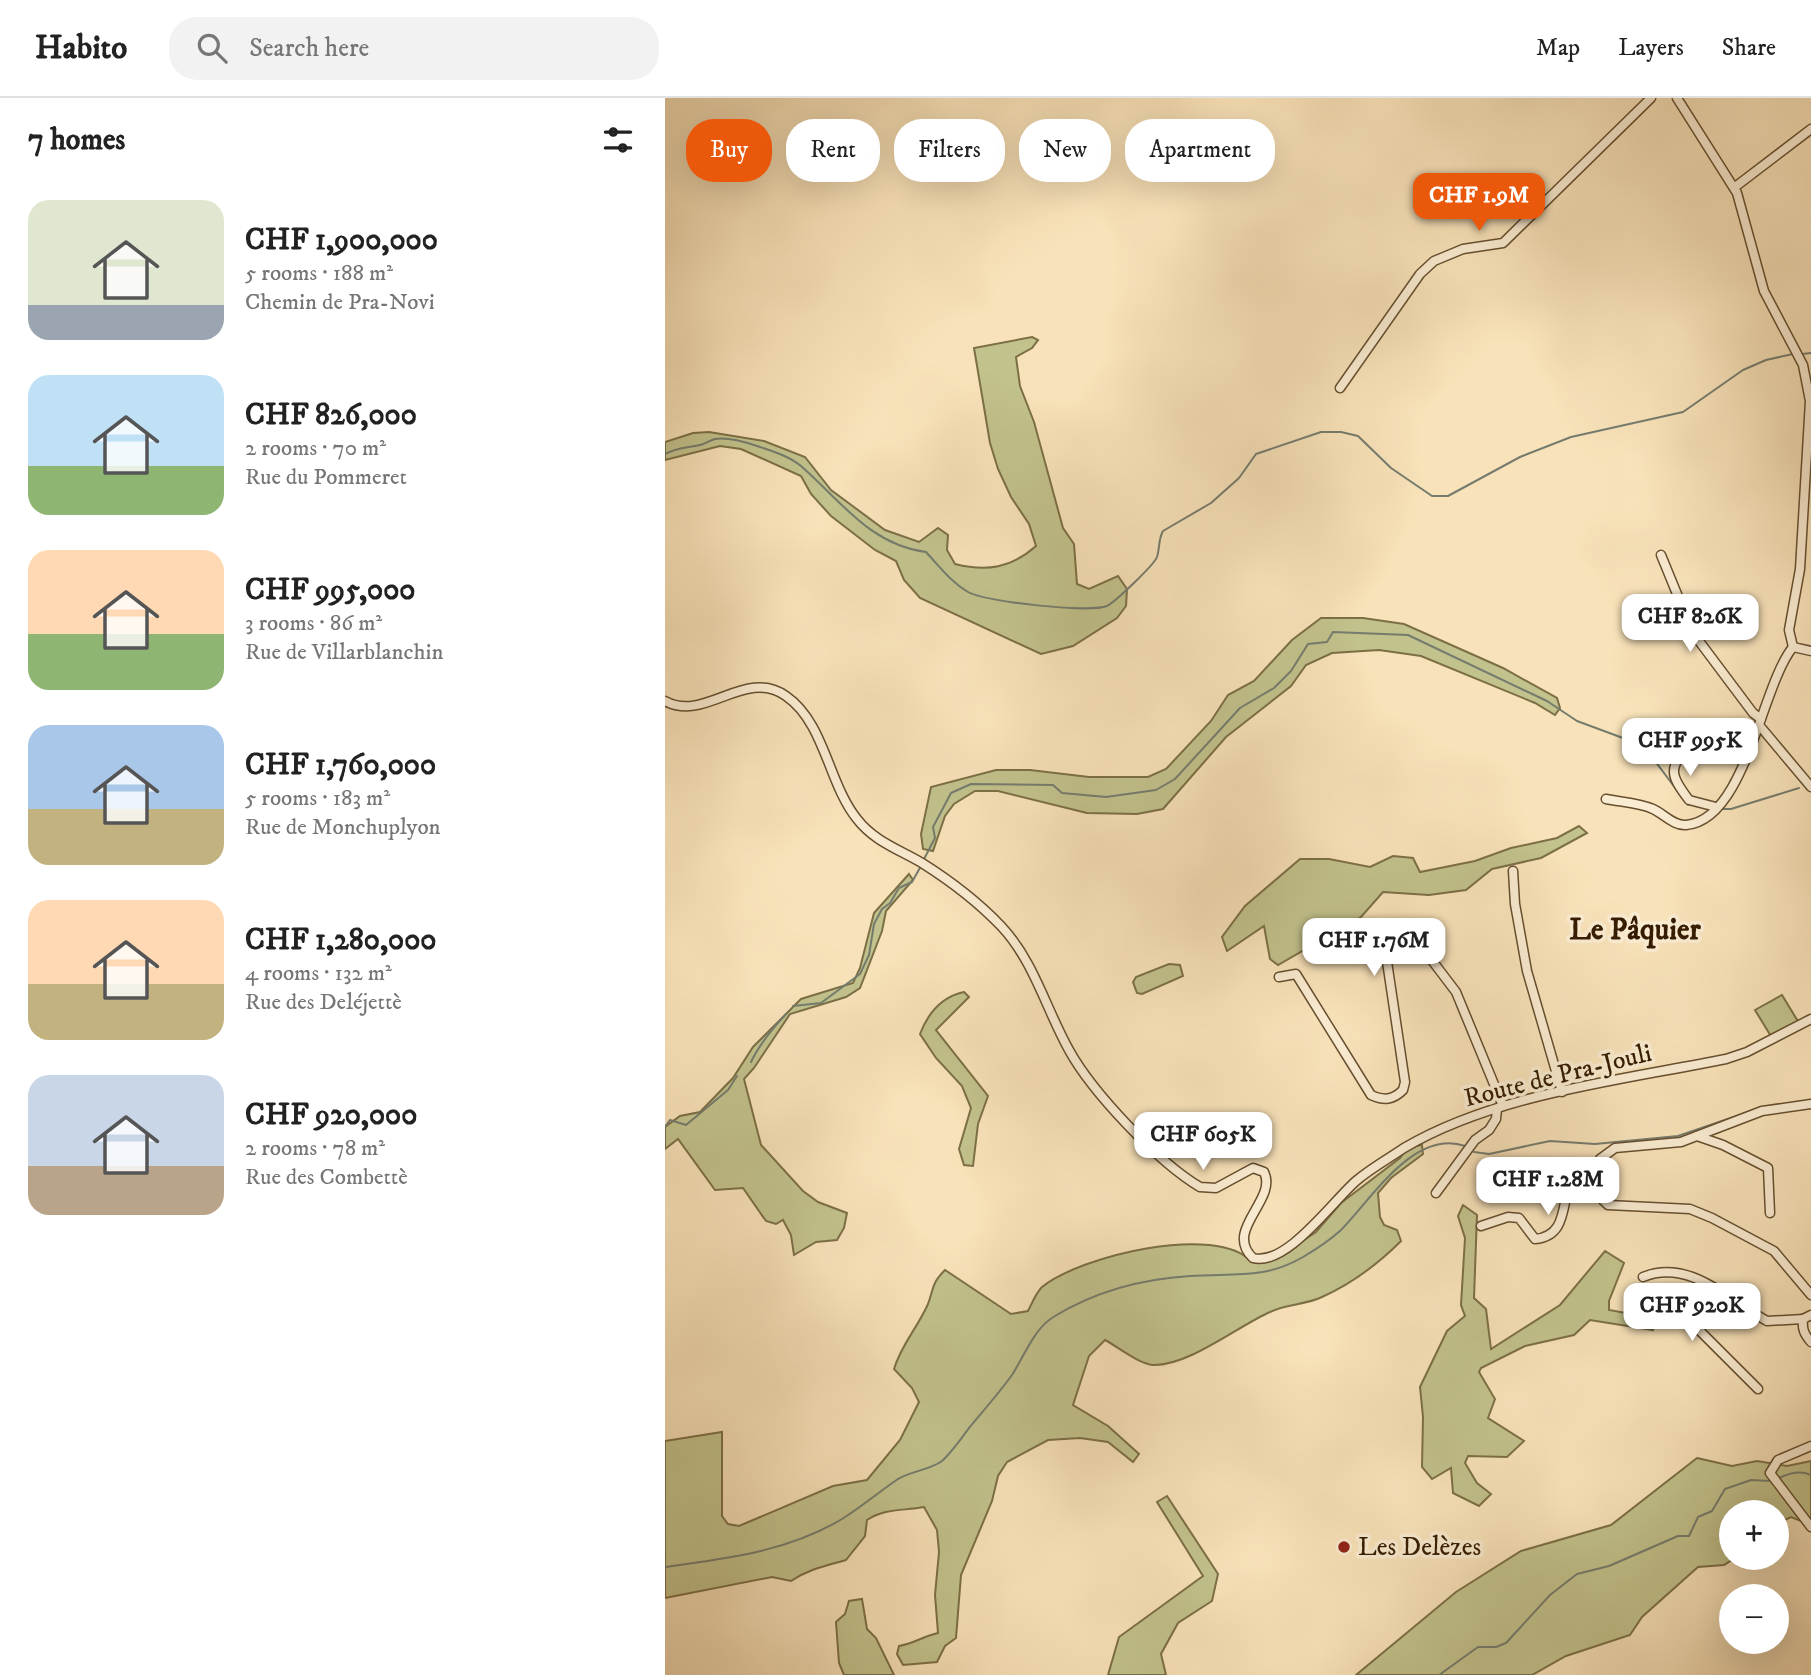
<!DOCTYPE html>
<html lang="en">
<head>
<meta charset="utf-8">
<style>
	:root { --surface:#fff; --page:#f2f2f2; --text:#222; --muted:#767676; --line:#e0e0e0; --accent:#ea580c }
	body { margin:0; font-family:"IM FELL DW Pica",serif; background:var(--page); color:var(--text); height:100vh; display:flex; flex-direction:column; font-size:26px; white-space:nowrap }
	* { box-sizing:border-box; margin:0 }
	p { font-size:23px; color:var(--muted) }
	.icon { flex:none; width:38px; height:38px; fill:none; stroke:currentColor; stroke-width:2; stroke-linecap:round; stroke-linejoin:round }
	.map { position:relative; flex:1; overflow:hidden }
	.drawer { display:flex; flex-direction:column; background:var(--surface); width:665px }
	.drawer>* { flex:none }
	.top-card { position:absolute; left:21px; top:21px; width:665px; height:63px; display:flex; gap:14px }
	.buttons { position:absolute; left:1054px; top:1402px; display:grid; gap:14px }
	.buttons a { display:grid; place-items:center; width:70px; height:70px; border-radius:50%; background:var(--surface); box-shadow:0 7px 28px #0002; font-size:35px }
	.price { position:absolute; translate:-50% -60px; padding:0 16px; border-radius:14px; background:#fff; color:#222; font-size:23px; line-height:46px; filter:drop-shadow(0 2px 4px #0008) }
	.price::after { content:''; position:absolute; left:50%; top:42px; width:21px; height:16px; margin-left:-10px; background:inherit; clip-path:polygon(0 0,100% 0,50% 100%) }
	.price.on { background:var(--accent); color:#fff }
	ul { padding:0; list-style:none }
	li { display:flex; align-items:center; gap:21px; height:175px; padding:0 28px }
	li span { display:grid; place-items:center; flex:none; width:196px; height:140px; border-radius:21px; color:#555 }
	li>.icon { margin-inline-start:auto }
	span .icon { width:84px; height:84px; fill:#fffc; stroke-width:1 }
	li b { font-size:30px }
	h2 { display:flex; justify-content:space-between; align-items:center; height:84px; padding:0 28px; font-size:30px }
	.chip { padding:0 24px; border-radius:28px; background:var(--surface); box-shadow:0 7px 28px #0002; font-size:24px; line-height:63px }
	.chip.on { background:var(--accent); color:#fff }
	header { display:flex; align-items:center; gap:42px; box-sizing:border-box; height:98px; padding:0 35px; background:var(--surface); border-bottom:2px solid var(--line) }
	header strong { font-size:33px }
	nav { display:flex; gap:38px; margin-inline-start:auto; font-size:24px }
	.search { width:490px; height:63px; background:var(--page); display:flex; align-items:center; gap:18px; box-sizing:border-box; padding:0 24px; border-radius:28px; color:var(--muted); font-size:26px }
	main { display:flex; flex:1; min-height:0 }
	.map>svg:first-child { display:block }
	.green { fill:#c2c28c; stroke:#7c6f46; stroke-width:2 }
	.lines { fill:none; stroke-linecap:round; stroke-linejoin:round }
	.stream { stroke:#757c6e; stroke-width:2 }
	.street-casing { stroke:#664e2e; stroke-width:11 }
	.street { stroke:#faecd2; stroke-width:8 }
	.poi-dot { fill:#8f2418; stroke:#faecd2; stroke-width:2.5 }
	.labels { text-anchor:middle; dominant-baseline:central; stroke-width:7; stroke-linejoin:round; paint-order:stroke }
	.street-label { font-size:26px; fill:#351c00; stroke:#faecd2 }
	.poi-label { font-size:26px; fill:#351c00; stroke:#faecd2; text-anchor:start }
	.quarter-label { font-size:30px; font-weight:bold; fill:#351c00; stroke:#faecd2 }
</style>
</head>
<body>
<header>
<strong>Habito</strong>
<div class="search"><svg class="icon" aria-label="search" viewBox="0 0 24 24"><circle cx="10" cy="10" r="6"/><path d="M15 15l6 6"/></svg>Search here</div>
<nav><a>Map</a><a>Layers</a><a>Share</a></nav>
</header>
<main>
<section class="drawer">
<h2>7 homes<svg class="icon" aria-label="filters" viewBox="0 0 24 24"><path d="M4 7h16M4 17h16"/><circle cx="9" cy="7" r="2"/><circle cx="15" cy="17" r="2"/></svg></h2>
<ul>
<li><span style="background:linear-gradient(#dfe7d0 75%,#9aa5b1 0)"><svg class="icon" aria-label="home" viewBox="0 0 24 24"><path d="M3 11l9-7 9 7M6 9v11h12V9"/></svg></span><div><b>CHF 1,900,000</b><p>5 rooms · 188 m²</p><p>Chemin de Pra-Novi</p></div></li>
<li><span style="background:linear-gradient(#bfe0f5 65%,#8fb573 0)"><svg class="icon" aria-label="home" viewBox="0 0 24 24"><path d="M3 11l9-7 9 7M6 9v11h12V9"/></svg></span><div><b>CHF 826,000</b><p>2 rooms · 70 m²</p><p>Rue du Pommeret</p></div></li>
<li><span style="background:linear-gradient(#ffd9b3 60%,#8fb573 0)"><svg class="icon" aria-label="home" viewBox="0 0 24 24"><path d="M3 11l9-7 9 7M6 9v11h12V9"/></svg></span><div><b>CHF 995,000</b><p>3 rooms · 86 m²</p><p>Rue de Villarblanchin</p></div></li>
<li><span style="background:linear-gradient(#a9c7e8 60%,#c2b280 0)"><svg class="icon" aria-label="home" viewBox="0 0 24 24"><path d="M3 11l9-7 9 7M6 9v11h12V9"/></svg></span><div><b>CHF 1,760,000</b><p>5 rooms · 183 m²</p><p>Rue de Monchuplyon</p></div></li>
<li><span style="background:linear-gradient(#ffd9b3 60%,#c2b280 0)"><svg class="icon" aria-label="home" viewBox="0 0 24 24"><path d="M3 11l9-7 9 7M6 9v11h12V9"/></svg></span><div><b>CHF 1,280,000</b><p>4 rooms · 132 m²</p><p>Rue des Deléjettè</p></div></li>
<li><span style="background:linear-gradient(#c9d6e8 65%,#b9a48a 0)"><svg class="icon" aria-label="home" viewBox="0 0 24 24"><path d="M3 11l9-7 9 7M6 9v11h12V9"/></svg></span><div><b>CHF 920,000</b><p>2 rooms · 78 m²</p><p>Rue des Combettè</p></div></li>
</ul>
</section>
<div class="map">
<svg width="1146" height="1577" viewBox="0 0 1146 1577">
	<rect width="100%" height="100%" fill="#f8e2b9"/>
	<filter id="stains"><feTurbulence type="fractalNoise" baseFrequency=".00286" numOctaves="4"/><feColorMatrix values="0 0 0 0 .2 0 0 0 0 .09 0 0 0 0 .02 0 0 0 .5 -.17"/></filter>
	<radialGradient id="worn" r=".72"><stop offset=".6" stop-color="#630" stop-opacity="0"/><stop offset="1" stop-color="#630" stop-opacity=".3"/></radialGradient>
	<!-- green -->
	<g class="green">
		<path d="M367,239l6,3 -6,8 -16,9 4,29 14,36 29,106 11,16 3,40 12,5 29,-13 9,13 -1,17 -9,12 -44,28 -32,8 -121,-56 -16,-18 -8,-19 -21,-11 -44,-34 -20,-22 -10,-18 -60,-27 -21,-3 -55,14v-18l28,-9 16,-1 55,9 41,16 26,33 54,40 34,12 19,-14 10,7 -1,15 8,14c32,8 56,4 81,-18l-7,-22 -18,-27 -13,-28 -8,-26 -16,-95z"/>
		<polygon points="656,520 698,520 739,526 838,570 892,600 895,610 890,617 870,605 756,558 714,552 667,555 641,567 626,588 561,639 498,711 472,716 422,715 333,693 310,693 289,706 280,718 268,753 258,751 256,736 266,689 331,672 365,672 424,679 483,679 501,671 546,623 563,597 589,583 627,542"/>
		<polygon points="914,728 922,735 876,760 827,771 801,792 764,797 718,794 696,819 613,867 605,861 599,828 562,853 557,839 580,808 635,761 664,761 705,769 728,758 748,760 755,774 810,763 846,750 892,740"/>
		<polygon points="244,776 248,782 221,813 217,833 195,890 181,899 125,916 89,970 79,981 96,1047 138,1093 153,1104 182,1115 179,1130 172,1142 151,1144 129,1157 126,1137 118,1122 111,1126 101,1123 78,1090 50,1092 13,1041 0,1051 0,1029 15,1018 35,1014 68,980 88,949 136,901 188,885 195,870 209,815"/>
		<polygon points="504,866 515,867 518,878 477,896 472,895 468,884 471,879"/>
		<path d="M299,894l5,5 -33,33 52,66 -10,28 -5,42 -9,-1 -5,-16 12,-41 -9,-22 -26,-28 -16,-24c8,-21 21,-37 44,-42z"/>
		<polygon points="1117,897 1134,925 1107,940 1090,912"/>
		<path d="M757,1047l1,9 -32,24 -13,15 2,24 4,8 13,5 4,11c-23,23 -50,43 -79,56 -17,8 -36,7 -52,15 -32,14 -81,54 -117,53 -14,-1 -35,-18 -48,-25l-16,16 -16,49 35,21 31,28 -6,8 -25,-20 -28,-4 -32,2 -41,22 -9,14 -6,25 -31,74 -5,63 -11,8 -8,16 -34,3 -6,-11 2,-8c14,-2 25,-10 39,-13l-3,-38 4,-43 -2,-22 -13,-23c-20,4 -39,1 -57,13l-2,16 -19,24c-21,6 -37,9 -55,21l-19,-4 -107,21v-157l57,-9v84l6,8 11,2 94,-40 34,-6 33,-40 19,-38 -7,-14 -18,-19c7,-24 24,-42 34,-65 6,-16 3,-20 17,-34l66,44 17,-3c4,-8 8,-18 14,-24 38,-31 174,-64 210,-25l22,-2 42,-28 25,-29 59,-45 8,-11z"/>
		<polygon points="798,1107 812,1117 809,1200 821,1211 826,1251 895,1207 940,1153 959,1165 944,1203 944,1212 989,1220 988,1232 925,1222 909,1237 860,1248 816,1270 814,1274 830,1301 823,1320 859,1343 842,1359 803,1358 800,1365 812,1385 826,1396 814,1408 788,1395 786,1370 767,1381 757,1369 758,1319 755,1289 782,1233 800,1218 796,1207 800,1140 793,1118"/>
		<polygon points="1032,1360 1067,1368 1092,1363 1122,1368 1146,1363 1146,1427 1126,1419 1111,1426 1111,1414 1066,1414 1066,1460 1070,1460 1059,1467 1033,1469 977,1519 965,1537 901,1558 867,1577 691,1577 791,1494 856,1453 946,1427"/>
		<polygon points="502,1398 553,1476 547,1503 513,1525 496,1556 501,1577 443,1577 454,1539 538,1478 492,1404"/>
		<polygon points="197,1501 202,1531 211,1540 229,1577 179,1577 174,1565 171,1524 180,1516 184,1503"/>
	</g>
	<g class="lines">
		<!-- stream -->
		<g class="stream">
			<polyline points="1137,256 1146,255"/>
			<path d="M0,356c13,-7 21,-6 35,-9 6,-1 10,-5 15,-6 13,-2 30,3 42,7 15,5 32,10 44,20 39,34 69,79 125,86 13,14 25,30 42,40 17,10 121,21 139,14 8,-4 47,-41 50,-49 3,-9 1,-17 6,-26l48,-28 28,-25 17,-24 65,-22h20l17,4 33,32 41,28h16l72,-39 51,-20 112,-25 60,-42 23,-10 27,-6"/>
			<polyline points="1058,711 1066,711 1134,690"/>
			<polyline points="259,761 270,740 268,729 286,695 306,686 388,687 397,695 441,699 491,692 510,681 575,610 609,590 626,573 643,546 662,544 668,534 743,537 882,603 912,623 966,643 990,663 1023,707"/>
			<polyline points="128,908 156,905 195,876 204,857 209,826 217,811 225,805 234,790 247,784 256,768"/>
			<path d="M86,964c8,-17 22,-34 35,-48"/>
			<polyline points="0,1029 5,1022 21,1027 63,992 72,978"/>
			<polyline points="809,1054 824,1056 885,1043 930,1046 1013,1038 1092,1011"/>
			<path d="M1114,1380c10,-5 21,-8 32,-3"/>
			<path d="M0,1469c62,-9 122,-15 177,-48 19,-12 37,-27 56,-40 13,-8 32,-9 44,-18 10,-9 19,-22 27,-33 14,-17 30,-35 43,-53 13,-20 22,-47 43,-59 41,-25 87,-37 135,-40 42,-3 74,4 113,-19 12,-7 27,-17 38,-27 30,-30 73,-102 124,-84"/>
			<polyline points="774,1577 813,1549 831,1549 841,1545 885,1497 912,1476 944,1468 1013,1438 1024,1438 1033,1419 1047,1413 1060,1391 1086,1382 1106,1383"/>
		</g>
		<!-- street casing -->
		<g class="street-casing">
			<g id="street">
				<polyline points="1012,0 1072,95 1099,193 1138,267 1145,303 1135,471 1124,532 1128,549"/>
				<polyline points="1070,89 1146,31"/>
				<polyline points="675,290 755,176 769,163 798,151 838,145 986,0"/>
				<polyline points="996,457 1028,535 1088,615 1096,621"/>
				<polyline points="1128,549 1146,553"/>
				<path d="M0,603c40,22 80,-34 121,-5 39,27 42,87 71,123 17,22 41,30 65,44 27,17 56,39 79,63 33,35 45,83 68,124 23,42 90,113 131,137l16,1 37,-20 11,4c14,28 -41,58 -11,86 33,9 79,-56 103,-77 15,-13 32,-22 48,-33 91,-54 218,-68 322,-89l21,-7 64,-33"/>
				<polyline points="1094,627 1146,689"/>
				<path d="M1024,642c-18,30 -22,31 0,60l27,7"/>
				<path d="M941,701c15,3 34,4 47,10 11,5 21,17 33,16 60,-5 75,-139 107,-178"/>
				<polyline points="848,773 850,806 862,873 897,994"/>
				<path d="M614,879l17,-3 75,121c13,6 22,5 32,-5l2,-8 -19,-127 3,-11 6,-6h20l41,54 47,114"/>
				<path d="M1146,1006l-49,7 -81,31 -66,6 -15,11c-5,17 -8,34 8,46l82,4 22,9 62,33 37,44"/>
				<polyline points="1032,1038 1058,1047 1103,1070 1105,1115"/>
				<polyline points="771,1095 810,1042 824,1032 831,1021 832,1011"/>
				<path d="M816,1128l27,-9 11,1 16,21c33,-3 26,-36 36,-59l25,-7"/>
				<path d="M978,1179c46,-19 86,23 124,44l36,-2"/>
				<polyline points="1057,1195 1027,1225 1093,1291"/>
				<path d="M1146,1217l-8,4c-1,10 1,15 8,23"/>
				<polyline points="1146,1348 1113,1362 1105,1375 1146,1429"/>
			</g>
		</g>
		<!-- street -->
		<use href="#street" class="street"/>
	</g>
	<!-- markers -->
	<circle class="poi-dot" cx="679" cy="1449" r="7"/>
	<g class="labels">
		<!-- street labels -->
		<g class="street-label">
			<text transform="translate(893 978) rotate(-14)">Route de Pra-Jouli</text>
		</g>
		<!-- poi labels -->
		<g class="poi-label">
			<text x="693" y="1449">Les Delèzes</text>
		</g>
		<!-- quarter labels -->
		<g class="quarter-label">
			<text x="970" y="832">Le Pâquier</text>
		</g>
	</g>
	<rect width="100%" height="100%" filter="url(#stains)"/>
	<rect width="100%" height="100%" fill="url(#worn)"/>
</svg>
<div class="buttons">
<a>+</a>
<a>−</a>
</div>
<b class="price on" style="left:814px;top:135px">CHF 1.9M</b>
<b class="price" style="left:1025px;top:556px">CHF 826K</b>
<b class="price" style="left:1025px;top:680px">CHF 995K</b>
<b class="price" style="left:709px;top:880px">CHF 1.76M</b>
<b class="price" style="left:538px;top:1074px">CHF 605K</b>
<b class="price" style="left:883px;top:1119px">CHF 1.28M</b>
<b class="price" style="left:1027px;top:1245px">CHF 920K</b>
<div class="top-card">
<a class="chip on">Buy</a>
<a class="chip">Rent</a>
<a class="chip">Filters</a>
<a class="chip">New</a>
<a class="chip">Apartment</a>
</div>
</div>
</main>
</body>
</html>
